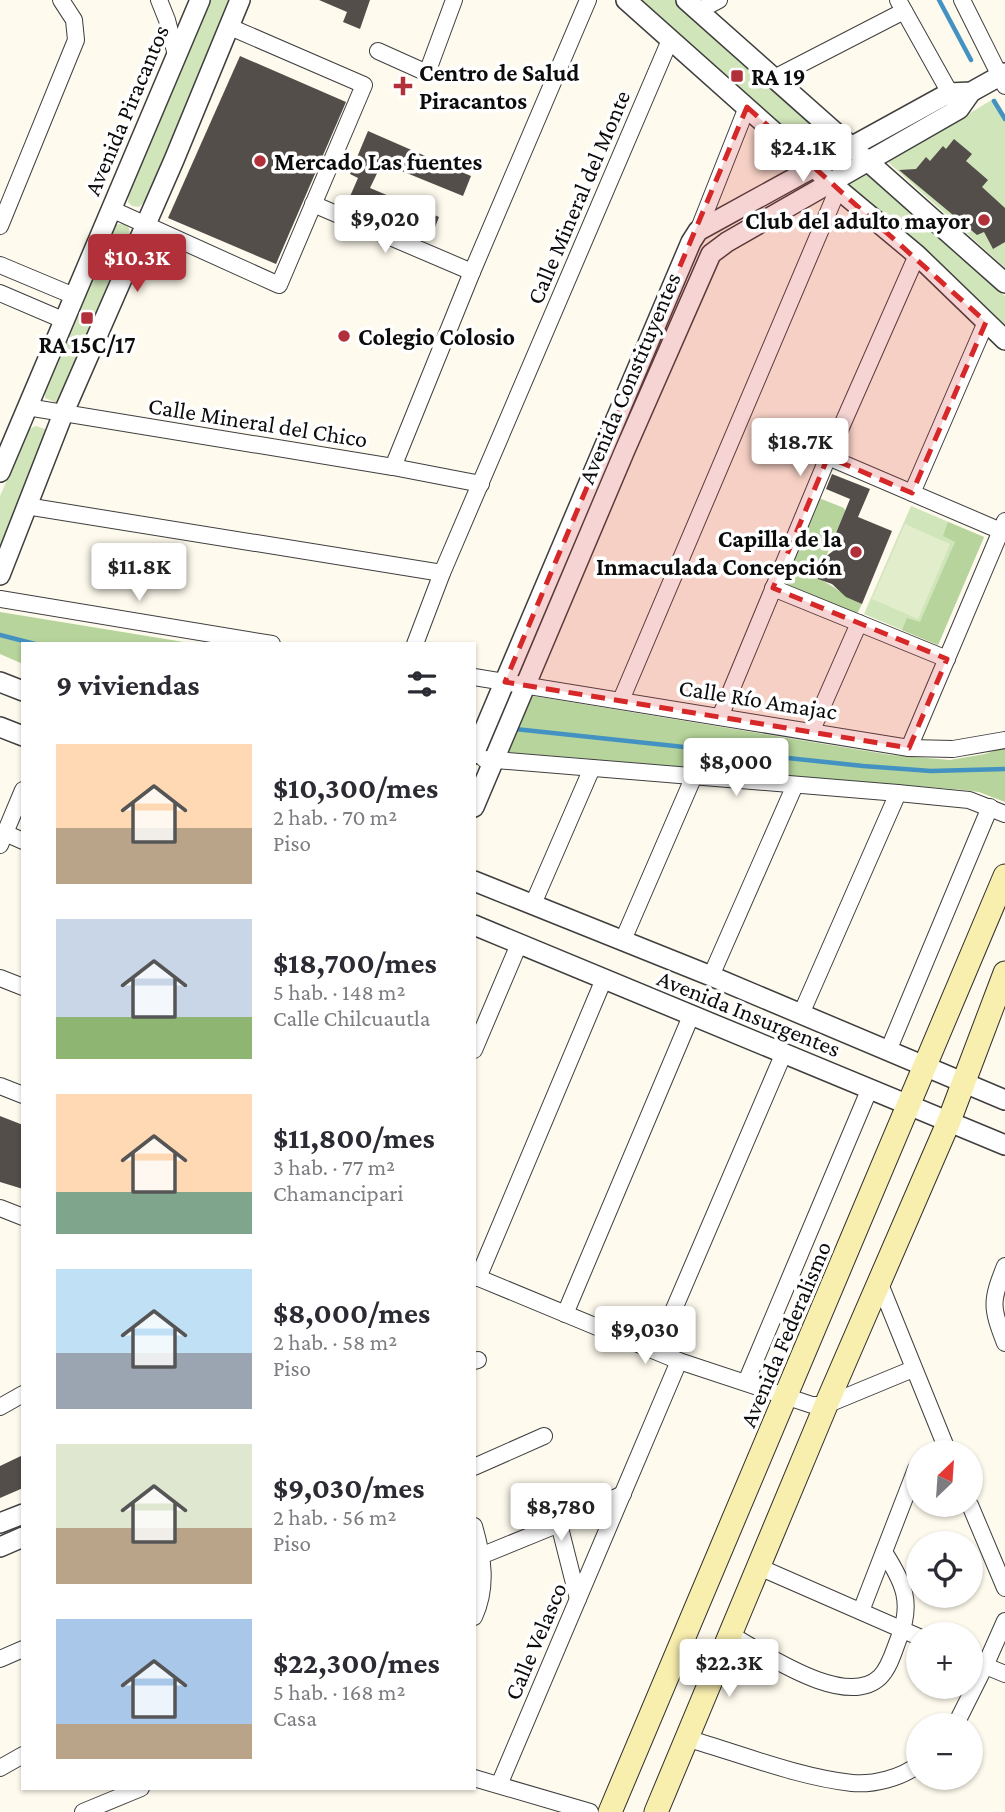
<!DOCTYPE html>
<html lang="es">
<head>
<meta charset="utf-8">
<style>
	:root { --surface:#fff; --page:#f7f7f7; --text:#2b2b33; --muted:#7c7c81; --accent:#b13039 }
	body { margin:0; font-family:"Crimson Pro",serif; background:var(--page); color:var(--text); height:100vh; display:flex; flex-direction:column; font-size:26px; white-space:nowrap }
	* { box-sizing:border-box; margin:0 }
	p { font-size:23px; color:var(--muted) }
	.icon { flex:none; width:38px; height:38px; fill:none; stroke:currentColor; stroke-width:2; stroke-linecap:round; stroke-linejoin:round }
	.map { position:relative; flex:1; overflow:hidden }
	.side { position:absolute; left:21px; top:642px; width:455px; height:1148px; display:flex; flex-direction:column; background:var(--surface); border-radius:0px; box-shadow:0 2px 5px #0004 }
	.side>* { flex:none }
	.needle { width:46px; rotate:25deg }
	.fabs { position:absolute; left:906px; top:1440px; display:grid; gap:14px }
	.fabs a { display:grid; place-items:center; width:77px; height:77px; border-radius:50%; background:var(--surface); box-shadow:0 2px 5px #0004; font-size:35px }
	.price { position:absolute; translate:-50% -60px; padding:0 16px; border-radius:7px; background:#fff; color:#222; font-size:23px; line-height:46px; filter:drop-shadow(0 2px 4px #0008) }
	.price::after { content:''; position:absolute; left:50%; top:42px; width:21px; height:16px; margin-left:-10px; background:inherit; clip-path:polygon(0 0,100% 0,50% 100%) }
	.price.active { background:var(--accent); color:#fff }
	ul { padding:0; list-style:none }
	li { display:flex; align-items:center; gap:21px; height:175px; padding:0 35px }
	li span { display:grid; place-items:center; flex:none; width:196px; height:140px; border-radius:0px; color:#555 }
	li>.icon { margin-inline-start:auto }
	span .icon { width:84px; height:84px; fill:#fffc; stroke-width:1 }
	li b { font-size:30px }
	h2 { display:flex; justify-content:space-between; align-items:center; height:84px; padding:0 35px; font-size:30px }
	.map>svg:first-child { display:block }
	.green { fill:#d1e5ba }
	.forest { fill:#b6d49b }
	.pitch { fill:#e2edcb }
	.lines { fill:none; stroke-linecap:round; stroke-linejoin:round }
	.stream { stroke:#4392c2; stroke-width:4.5 }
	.building { fill:#544e4a }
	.minor-casing { stroke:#3f3f3f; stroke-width:18 }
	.tertiary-casing { stroke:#3f3f3f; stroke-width:22 }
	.secondary-casing { stroke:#2e2e2e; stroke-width:25 }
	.minor { stroke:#fff; stroke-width:16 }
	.tertiary { stroke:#fff; stroke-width:19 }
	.secondary { stroke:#f8eeae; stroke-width:23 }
	.marked { fill:#d62828; fill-opacity:0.2; stroke:#d62828; stroke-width:5; stroke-dasharray:14 9; stroke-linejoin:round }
	.poi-dot { fill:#b13039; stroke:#fff; stroke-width:2.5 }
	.labels { text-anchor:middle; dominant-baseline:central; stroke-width:7; stroke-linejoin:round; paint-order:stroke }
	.poi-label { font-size:24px; font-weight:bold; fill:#0c0c0c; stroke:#fff; text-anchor:start }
	.street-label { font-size:24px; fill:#0c0c0c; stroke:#fff }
</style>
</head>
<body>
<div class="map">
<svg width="1005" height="1812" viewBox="0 0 1005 1812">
	<rect width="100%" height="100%" fill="#fefaed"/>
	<!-- green -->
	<g class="green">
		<polygon points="209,0 229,0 145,201 139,207 132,206 128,202 129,194"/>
		<polygon points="636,0 675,0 834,142 810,154"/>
		<polygon points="995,98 1005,114 1005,268 888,162"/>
		<polygon points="864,171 1005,296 1005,329 842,184"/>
		<polygon points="123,223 128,225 131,238 64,397 57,403 45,398 45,390 112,231 116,225"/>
		<polygon points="36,426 45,429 46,436 0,545 0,496 29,429"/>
		<polygon points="911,506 984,537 938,645 864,614"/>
	</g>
	<!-- forest -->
	<g class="forest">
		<path d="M819,498l25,10 1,3 -11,26 -5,-2 -3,7 5,3 -6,14 -10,6 3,9 -1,4c16,7 28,18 45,26l-5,10 -70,-30 -1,-5z"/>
		<polygon points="948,522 984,537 938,645 902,630 907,618 920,622 955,542 943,536"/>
		<polygon points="0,612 196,644 23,644 23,664 0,654"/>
		<polygon points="527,695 891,755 950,760 985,754 1005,747 1005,802 979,792 964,790 505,752"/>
	</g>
	<!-- pitch -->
	<polygon class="pitch" points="905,524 950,544 918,619 872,599"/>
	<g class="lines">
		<!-- stream -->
		<g class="stream">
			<polyline points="939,0 971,60"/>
			<polyline points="994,101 1005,119"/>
			<polyline points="0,635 35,644"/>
			<polyline points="515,729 863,766 931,771 1005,769"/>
		</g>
	</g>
	<!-- building -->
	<g class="building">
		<polygon points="319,0 370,0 360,29 343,22 347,12"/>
		<polygon points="240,56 346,102 276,264 168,218"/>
		<polygon points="368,131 471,176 463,196 382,163 370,188 439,217 431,238 348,201 358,178 350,174"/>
		<polygon points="954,139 972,154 966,161 988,180 982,187 1005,208 1005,242 993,249 984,232 977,235 899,170 916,169 926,157 930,161 943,146 946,149"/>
		<polygon points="832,474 870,489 858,517 892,531 862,604 846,597 832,584 818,579 816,564 837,548 831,545 850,499 826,489"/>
		<polygon points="0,1116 23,1125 23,1189 0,1182"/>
		<polygon points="23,1455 23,1488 0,1498 0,1466"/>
	</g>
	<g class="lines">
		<!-- minor casing -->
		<g class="minor-casing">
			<g id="minor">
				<polyline points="159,0 167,20 176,55"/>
				<polyline points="898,0 955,102"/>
				<polyline points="962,0 1005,86"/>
				<polyline points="698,11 719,0"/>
				<polyline points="378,51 427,73 454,0"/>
				<polyline points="774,78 904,11"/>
				<polyline points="313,204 472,272"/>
				<polyline points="111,209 279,285 364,85 230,27"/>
				<polyline points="0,226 76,40 74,20 61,0"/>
				<polyline points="698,231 747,107"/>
				<polyline points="0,265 74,296"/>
				<polyline points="0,293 63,320"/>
				<polyline points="27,407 393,467 481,484"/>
				<polyline points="828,457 1001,531"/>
				<polyline points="393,467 472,272 588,0"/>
				<polyline points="912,493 986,322"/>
				<polyline points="26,506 442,573"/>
				<polyline points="773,588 947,659"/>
				<polyline points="0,599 272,644"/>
				<polyline points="415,644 442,573 670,40"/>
				<polyline points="474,677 909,748 953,749 1005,740"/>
				<polyline points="621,700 838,189"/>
				<polyline points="720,717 828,457 917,255"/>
				<polyline points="812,730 859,623"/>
				<polyline points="909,748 1005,521"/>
				<polyline points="484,759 898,793 969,800 1005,814"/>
				<polyline points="5,833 23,841"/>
				<polyline points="0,845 23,790"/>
				<polyline points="533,904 592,768"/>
				<polyline points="623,940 694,776"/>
				<polyline points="711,976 795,785"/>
				<polyline points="0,978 23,987"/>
				<polyline points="801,1014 898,793"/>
				<polyline points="474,1050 519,944"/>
				<polyline points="888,1051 990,807"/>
				<polyline points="0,1086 23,1095"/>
				<polyline points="0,1208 23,1217"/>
				<path d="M1005,1266c-14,35 -14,41 0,77"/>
				<polyline points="474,1276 679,1361 812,1405 826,1405 913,1369"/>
				<polyline points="478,1278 604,979"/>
				<polyline points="880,1284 948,1452"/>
				<polyline points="565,1314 691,1016"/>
				<polyline points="656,1351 783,1055"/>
				<polyline points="474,1361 478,1360"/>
				<polyline points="746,1382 870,1088"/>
				<polyline points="0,1407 23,1394"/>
				<polyline points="474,1467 544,1436"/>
				<polyline points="970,1505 1005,1588"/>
				<polyline points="559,1524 578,1599"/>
				<path d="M474,1526c9,31 14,61 0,91"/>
				<polyline points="483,1555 559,1524 623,1494"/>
				<polyline points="759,1567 919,1637"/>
				<polyline points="861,1611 916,1469 919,1468"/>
				<path d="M731,1635c33,18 115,75 149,42 10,-10 14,-27 19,-39 14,-35 5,-55 -15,-86"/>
				<polyline points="0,1659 23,1649"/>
				<polyline points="971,1660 1005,1674"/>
				<polyline points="955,1726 985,1666 1005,1621"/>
				<path d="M689,1739c52,15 109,38 163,44 21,2 50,-5 67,-19"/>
				<polyline points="0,1768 23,1755"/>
				<polyline points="474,1778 590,1812"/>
				<polyline points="499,1785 679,1361"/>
				<polyline points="83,1812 141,1788"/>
			</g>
		</g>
		<!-- tertiary casing -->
		<g class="tertiary-casing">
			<g id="tertiary">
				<polyline points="626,0 838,189 917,255 1005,340"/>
				<polyline points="686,0 1005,283"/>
				<polyline points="0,472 200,0"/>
				<polyline points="0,575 63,414 174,160 240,0"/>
				<polyline points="0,682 23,691"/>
				<polyline points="0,727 23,736"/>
				<polyline points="474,754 691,242 698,231 949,93 971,92 1005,73"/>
				<polyline points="474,807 625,450 711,254 727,242 959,109 971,92"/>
				<polyline points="474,881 711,976 1005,1100"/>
				<polyline points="474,925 1005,1145"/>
				<polyline points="0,1523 23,1514"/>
				<polyline points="0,1547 23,1537"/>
			</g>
		</g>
		<!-- secondary casing -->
		<g class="secondary-casing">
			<g id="secondary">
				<polyline points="610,1812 1005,876"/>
				<polyline points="656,1812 826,1405 949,1121 1005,973"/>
			</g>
		</g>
		<!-- minor -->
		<use href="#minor" class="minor"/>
		<!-- tertiary -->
		<use href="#tertiary" class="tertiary"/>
		<!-- secondary -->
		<use href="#secondary" class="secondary"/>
	</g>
	<!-- marked area -->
	<path class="marked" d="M747,107l239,215 -74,171 -84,-36 -55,131 174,71 -38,89 -404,-66z"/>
	<!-- markers -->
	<g class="poi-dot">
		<rect x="730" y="69" width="14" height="14" rx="3.5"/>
		<path d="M399.5 75.5h7v7h7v7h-7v7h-7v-7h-7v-7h7z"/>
		<circle cx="260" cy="161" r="7"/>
		<circle cx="984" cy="220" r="7"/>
		<rect x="80" y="311" width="14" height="14" rx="3.5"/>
		<circle cx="344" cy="336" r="7"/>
		<circle cx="856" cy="552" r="7"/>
	</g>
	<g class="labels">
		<!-- poi labels -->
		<g class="poi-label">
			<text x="419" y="72">Centro de Salud<tspan x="419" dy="28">Piracantos</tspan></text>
			<text x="751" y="76">RA 19</text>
			<text x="274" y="161">Mercado Las fuentes</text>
			<text x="970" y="220" text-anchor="end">Club del adulto mayor</text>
			<text x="358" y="336">Colegio Colosio</text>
			<text x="87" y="344" text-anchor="middle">RA 15C/17</text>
			<text x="842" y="538" text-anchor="end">Capilla de la<tspan x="842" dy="28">Inmaculada Concepción</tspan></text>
		</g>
		<!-- street labels -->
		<g class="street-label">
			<text transform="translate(126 110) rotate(-67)">Avenida Piracantos</text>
			<text transform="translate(578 197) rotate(-67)">Calle Mineral del Monte</text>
			<text transform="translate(629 378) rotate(-67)">Avenida Constituyentes</text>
			<text transform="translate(258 422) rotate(9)">Calle Mineral del Chico</text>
			<text transform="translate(758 699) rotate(9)">Calle Río Amajac</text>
			<text transform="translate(749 1013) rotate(22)">Avenida Insurgentes</text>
			<text transform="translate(785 1334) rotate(-67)">Avenida Federalismo</text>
			<text transform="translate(535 1641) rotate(-67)">Calle Velasco</text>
		</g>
	</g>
</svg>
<div class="fabs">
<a><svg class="needle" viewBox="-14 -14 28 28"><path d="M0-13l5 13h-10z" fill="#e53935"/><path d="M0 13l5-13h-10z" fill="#7c7c81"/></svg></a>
<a><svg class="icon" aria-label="locate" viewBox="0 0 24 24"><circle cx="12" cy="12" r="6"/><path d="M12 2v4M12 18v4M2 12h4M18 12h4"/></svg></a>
<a>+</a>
<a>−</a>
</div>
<b class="price" style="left:803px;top:184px">$24.1K</b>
<b class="price" style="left:385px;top:255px">$9,020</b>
<b class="price active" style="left:137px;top:294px">$10.3K</b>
<b class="price" style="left:800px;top:478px">$18.7K</b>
<b class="price" style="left:139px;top:603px">$11.8K</b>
<b class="price" style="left:736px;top:798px">$8,000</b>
<b class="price" style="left:645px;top:1366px">$9,030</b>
<b class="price" style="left:561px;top:1543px">$8,780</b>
<b class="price" style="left:729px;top:1699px">$22.3K</b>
<section class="side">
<h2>9 viviendas<svg class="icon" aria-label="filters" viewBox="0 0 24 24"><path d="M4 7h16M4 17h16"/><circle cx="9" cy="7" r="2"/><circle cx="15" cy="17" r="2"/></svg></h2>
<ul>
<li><span style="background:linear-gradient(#ffd9b3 60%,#b9a48a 0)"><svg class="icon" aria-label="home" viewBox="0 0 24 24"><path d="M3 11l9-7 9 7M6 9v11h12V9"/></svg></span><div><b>$10,300/mes</b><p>2 hab. · 70 m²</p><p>Piso</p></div></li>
<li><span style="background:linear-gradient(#c9d6e8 70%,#8fb573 0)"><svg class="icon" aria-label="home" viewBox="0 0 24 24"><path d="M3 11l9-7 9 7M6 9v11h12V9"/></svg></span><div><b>$18,700/mes</b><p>5 hab. · 148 m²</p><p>Calle Chilcuautla</p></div></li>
<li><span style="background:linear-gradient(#ffd9b3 70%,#7fa58c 0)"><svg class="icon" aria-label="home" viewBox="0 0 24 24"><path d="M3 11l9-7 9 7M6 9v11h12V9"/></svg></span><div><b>$11,800/mes</b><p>3 hab. · 77 m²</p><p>Chamancipari</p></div></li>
<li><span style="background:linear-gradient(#bfe0f5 60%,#9aa5b1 0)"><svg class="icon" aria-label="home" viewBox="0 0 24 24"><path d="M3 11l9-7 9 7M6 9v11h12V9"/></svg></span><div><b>$8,000/mes</b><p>2 hab. · 58 m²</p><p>Piso</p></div></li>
<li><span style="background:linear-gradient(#dfe7d0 60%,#b9a48a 0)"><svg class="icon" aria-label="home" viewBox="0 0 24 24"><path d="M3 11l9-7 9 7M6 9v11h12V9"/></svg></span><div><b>$9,030/mes</b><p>2 hab. · 56 m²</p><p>Piso</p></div></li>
<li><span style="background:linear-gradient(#a9c7e8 75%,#b9a48a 0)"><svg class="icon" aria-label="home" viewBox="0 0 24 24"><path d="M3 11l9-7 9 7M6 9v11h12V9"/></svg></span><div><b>$22,300/mes</b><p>5 hab. · 168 m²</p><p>Casa</p></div></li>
</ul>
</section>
</div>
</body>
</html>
